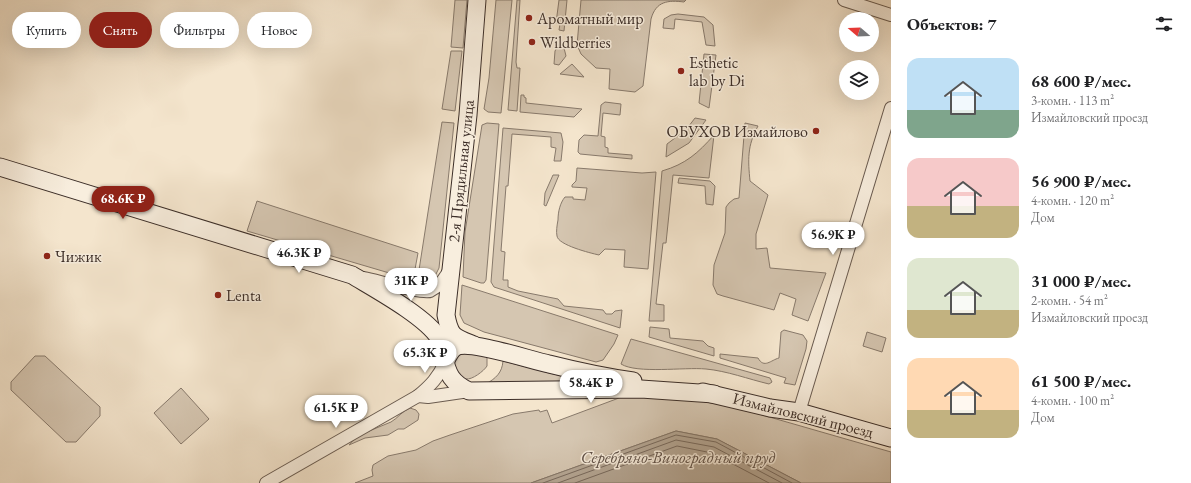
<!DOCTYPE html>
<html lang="ru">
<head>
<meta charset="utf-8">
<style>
	:root { --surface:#fff; --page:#f6f6f6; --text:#202124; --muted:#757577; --accent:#8f2418 }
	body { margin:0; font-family:"EB Garamond",serif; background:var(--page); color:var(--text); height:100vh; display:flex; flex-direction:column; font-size:15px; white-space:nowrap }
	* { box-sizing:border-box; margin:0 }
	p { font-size:13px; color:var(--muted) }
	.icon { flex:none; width:22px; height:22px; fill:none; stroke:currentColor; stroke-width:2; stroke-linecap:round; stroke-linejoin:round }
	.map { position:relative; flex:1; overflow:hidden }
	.details { display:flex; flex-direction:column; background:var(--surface); width:300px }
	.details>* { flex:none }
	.top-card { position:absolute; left:12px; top:12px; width:380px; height:36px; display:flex; gap:8px }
	.needle { width:26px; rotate:289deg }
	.controls { position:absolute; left:839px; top:12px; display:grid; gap:8px }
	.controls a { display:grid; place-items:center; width:40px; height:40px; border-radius:50%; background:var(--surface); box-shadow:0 4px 16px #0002; font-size:20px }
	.price { position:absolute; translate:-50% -34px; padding:0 9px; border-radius:14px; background:#fff; color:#222; font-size:13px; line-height:26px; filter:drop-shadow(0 1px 2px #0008) }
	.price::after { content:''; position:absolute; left:50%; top:24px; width:12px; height:9px; margin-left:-6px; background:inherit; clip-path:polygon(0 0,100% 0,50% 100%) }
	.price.current { background:var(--accent); color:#fff }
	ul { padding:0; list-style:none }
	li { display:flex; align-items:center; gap:12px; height:100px; padding:0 16px }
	li span { display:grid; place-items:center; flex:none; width:112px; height:80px; border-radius:12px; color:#555 }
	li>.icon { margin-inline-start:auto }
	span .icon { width:48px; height:48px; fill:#fffc; stroke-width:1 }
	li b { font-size:17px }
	h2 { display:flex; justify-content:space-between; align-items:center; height:48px; padding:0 16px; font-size:17px }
	.pill { padding:0 14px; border-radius:18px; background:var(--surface); box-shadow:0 4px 16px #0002; font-size:14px; line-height:36px }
	.pill.current { background:var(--accent); color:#fff }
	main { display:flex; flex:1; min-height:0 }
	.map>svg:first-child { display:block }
	.green { fill:#d5c6b1; stroke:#887a6c }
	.water { fill:#b5a795; stroke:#857769 }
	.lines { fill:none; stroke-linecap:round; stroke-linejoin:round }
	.shore { stroke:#786a5e; stroke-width:1 }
	.street-casing { stroke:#6a5c51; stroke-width:14 }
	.secondary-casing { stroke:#3c2e28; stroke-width:19 }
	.street { stroke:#f8eede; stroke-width:12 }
	.secondary { stroke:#f8eede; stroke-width:17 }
	.poi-dot { fill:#8f2418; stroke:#f8eede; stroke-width:1.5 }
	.labels { text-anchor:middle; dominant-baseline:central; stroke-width:3; stroke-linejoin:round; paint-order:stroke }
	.poi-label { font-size:16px; fill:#3c2e28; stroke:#f8eede; text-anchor:start }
	.street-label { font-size:16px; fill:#3c2e28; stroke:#f8eede }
	.water-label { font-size:17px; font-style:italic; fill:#605249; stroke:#f8eede }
</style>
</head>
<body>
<main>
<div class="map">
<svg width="891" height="483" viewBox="0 0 891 483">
	<rect width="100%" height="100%" fill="#f4e5cd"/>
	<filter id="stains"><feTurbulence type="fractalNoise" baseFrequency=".005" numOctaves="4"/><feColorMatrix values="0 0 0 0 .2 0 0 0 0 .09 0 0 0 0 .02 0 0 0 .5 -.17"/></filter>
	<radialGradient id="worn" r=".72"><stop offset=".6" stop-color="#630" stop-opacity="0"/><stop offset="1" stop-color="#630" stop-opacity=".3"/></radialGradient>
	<!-- green -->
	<g class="green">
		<polygon points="455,0 467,0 463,48 451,47"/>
		<polygon points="496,0 512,0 501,113 488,112 484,109 489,78"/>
		<polygon points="517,0 520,0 516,62 517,68 520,68 517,111 508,110"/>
		<polygon points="559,0 567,0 564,31 559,30 560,24 556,23"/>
		<path d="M581,0h105l-2,2c-16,-2 -28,-1 -33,17l-8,67 -8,6 -26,-3 1,-20 -14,-1 -15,-14 -4,-9z"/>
		<polygon points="678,14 704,17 713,25 715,46 706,45 702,22 675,19 674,29 663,28 664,19 671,15"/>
		<polygon points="559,44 563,44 566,56 559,65 554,64 555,51"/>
		<polygon points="451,51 462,51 455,111 442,109"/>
		<polygon points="704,54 716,55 709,108 699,103"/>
		<polygon points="572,64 584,77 560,74"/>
		<polygon points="521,95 524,95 524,97 526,98 526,103 582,109 574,117 520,112"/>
		<polygon points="605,102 621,104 620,115 603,113 601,136 605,137 605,147 608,148 608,153 632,155 632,159 580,154 578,152 579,140 584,135 598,136 601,105"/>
		<polygon points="695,118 706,120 689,143 666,157 667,144 679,135 682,135"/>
		<polygon points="442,122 454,123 439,268 432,282 425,284 417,283"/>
		<polygon points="487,123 499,124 486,280 484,283 481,283 463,277 465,232 482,125"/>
		<path d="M745,123l13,3c-11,20 -10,34 -8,55l18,14 -12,39v15l11,-1 3,20 56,5 -18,48 -16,-6 4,-16 -16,-6 -6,17 -51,-14 -6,-2 -4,-9 1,-20 11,-32 1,-26 3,-4 5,-4 5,-1z"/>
		<polygon points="503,128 561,133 563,142 561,161 554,161 556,148 551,147 551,137 512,134 508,186 506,186 501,251 505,252 503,280 508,280 508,287 518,291 558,299 564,306 603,310 606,314 612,314 615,311 622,310 620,328 494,287 491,282"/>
		<path d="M714,135l-5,43 -36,-3 -7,68h-3l-7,61 8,1v16h-15l13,-150c24,-7 36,-18 52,-36z"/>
		<path d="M577,168l65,5 14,-1 -8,97 -24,-2 1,-17 -20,-1 -6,6c-9,-2 -41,-10 -42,-19 -1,-4 0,-11 1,-16 0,-8 2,-17 7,-23h8v2l12,1 2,-12 -15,-1v-2l4,-4z"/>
		<polygon points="553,175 559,175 546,206 544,205 545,193"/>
		<polygon points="679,178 710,181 715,186 713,205 706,204 705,186 678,183"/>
		<polygon points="257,201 418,253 413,280 247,231"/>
		<polygon points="462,285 618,335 614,344 603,360 596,362 484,332 464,323 460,315"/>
		<polygon points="650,327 669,329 670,338 703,341 708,346 714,348 714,356 649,337"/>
		<path d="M784,330l19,5 4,6 -1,8 -11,36 -11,-2 2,-5 -66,-20v-4l38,4c6,11 13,2 21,0l2,-26z"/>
		<polygon points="867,332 886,338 882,352 863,346"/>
		<path d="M631,339l139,39 2,4 -3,2c-21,-5 -42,-13 -63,-15 -22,-2 -69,5 -85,-5z"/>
		<path d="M457,352l28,3 2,3v8c-3,5 -15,14 -21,13 -5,-1 -9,-7 -13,-10l1,-13z"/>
		<polygon points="35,356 45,356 100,407 100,416 76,442 66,442 11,390 11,382"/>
		<path d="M503,361l70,18 -1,3 -86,2c10,-6 16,-11 17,-23z"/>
		<polygon points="181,388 209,419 181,444 154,413"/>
		<polygon points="627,395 674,395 745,410 891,452 891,483 801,483 717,439 676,431 531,483 355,483 373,476 372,470 373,465 388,456 416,450 433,441 450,435 513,414 539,410 540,412 547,410 552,423"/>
		<path d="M410,408l6,2 3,4 -1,6 -14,9h-6l-10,6 -23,3 -16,7 8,-9 34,-14c7,-4 11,-11 19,-14z"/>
	</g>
	<!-- water -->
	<polygon class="water" points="676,431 717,439 801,483 531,483"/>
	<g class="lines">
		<!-- shore -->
		<g class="shore">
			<polyline points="543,483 676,435 716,442 792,483"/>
			<polyline points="558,483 676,440 714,447 782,483"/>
			<polyline points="575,483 677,446 712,453 769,483"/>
		</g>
		<!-- street casing -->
		<g class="street-casing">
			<g id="street">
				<polyline points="844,0 891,15"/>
				<path d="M363,278c12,2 60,16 67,13 10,-5 14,-12 19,-20"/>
				<polyline points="418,396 428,397 469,391"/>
				<polyline points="799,412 891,108"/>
				<path d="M266,483l152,-87c12,-10 21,-19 27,-34"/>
			</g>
		</g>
		<!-- secondary casing -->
		<g class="secondary-casing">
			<g id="secondary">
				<path d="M0,167l352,108c23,14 73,41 87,63 3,5 4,12 5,18 3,18 8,27 25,35l172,-2 73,5"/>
				<path d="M474,345c-20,-8 -24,-8 -28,-30l22,-200 9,-115"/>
				<path d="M445,362c3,-6 6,-14 13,-16 16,-5 72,14 91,18 28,7 56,13 84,17"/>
				<polyline points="703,392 770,408 799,412 891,438"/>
			</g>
		</g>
		<!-- street -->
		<use href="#street" class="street"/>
		<!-- secondary -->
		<use href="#secondary" class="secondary"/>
	</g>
	<!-- markers -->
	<g class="poi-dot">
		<circle cx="529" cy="18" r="4"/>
		<circle cx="532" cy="42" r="4"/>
		<circle cx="681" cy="71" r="4"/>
		<circle cx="816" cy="131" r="4"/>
		<circle cx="47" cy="256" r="4"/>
		<circle cx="218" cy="295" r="4"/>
	</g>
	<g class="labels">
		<!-- poi labels -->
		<g class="poi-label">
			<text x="537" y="18">Ароматный мир</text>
			<text x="540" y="42">Wildberries</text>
			<text x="689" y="62">Esthetic<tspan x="689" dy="18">lab by Di</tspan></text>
			<text x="808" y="131" text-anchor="end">ОБУХОВ Измайлово</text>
			<text x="55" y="256">Чижик</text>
			<text x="226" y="295">Lenta</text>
		</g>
		<!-- street labels -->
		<g class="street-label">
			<text transform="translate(461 171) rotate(-84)">2-я Прядильная улица</text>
			<text transform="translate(803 415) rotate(14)">Измайловский проезд</text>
		</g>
		<!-- water labels -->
		<g class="water-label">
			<text x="678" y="457">Серебряно-Виноградный пруд</text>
		</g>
	</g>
	<rect width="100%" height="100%" filter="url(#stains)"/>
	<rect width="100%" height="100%" fill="url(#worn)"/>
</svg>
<div class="controls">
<a><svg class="needle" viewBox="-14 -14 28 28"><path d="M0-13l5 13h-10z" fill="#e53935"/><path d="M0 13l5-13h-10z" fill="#757577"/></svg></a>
<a><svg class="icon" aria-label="layers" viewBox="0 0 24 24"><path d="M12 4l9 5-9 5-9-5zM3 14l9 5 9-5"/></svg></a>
</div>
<b class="price current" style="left:123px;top:220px">68.6K ₽</b>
<b class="price" style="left:833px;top:256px">56.9K ₽</b>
<b class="price" style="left:299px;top:274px">46.3K ₽</b>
<b class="price" style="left:411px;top:302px">31K ₽</b>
<b class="price" style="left:425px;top:374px">65.3K ₽</b>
<b class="price" style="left:591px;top:404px">58.4K ₽</b>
<b class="price" style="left:336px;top:429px">61.5K ₽</b>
<div class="top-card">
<a class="pill">Купить</a>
<a class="pill current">Снять</a>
<a class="pill">Фильтры</a>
<a class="pill">Новое</a>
</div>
</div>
<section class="details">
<h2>Объектов: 7<svg class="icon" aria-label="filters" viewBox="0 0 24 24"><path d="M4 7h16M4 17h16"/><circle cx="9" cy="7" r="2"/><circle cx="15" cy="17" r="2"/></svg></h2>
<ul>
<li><span style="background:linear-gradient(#bfe0f5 65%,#7fa58c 0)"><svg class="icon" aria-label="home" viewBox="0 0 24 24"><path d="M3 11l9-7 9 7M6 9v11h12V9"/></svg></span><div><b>68 600 ₽/мес.</b><p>3-комн. · 113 m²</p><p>Измайловский проезд</p></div></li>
<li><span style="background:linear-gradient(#f6c9c9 60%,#c2b280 0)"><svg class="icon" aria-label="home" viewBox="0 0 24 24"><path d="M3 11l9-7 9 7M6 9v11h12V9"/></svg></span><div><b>56 900 ₽/мес.</b><p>4-комн. · 120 m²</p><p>Дом</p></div></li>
<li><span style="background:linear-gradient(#dfe7d0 65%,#c2b280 0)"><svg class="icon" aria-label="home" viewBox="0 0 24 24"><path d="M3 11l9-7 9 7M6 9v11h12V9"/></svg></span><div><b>31 000 ₽/мес.</b><p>2-комн. · 54 m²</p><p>Измайловский проезд</p></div></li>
<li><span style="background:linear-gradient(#ffd9b3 65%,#c2b280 0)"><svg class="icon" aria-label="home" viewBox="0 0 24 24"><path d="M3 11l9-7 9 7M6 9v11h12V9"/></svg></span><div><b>61 500 ₽/мес.</b><p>4-комн. · 100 m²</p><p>Дом</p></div></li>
</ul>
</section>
</main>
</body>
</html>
